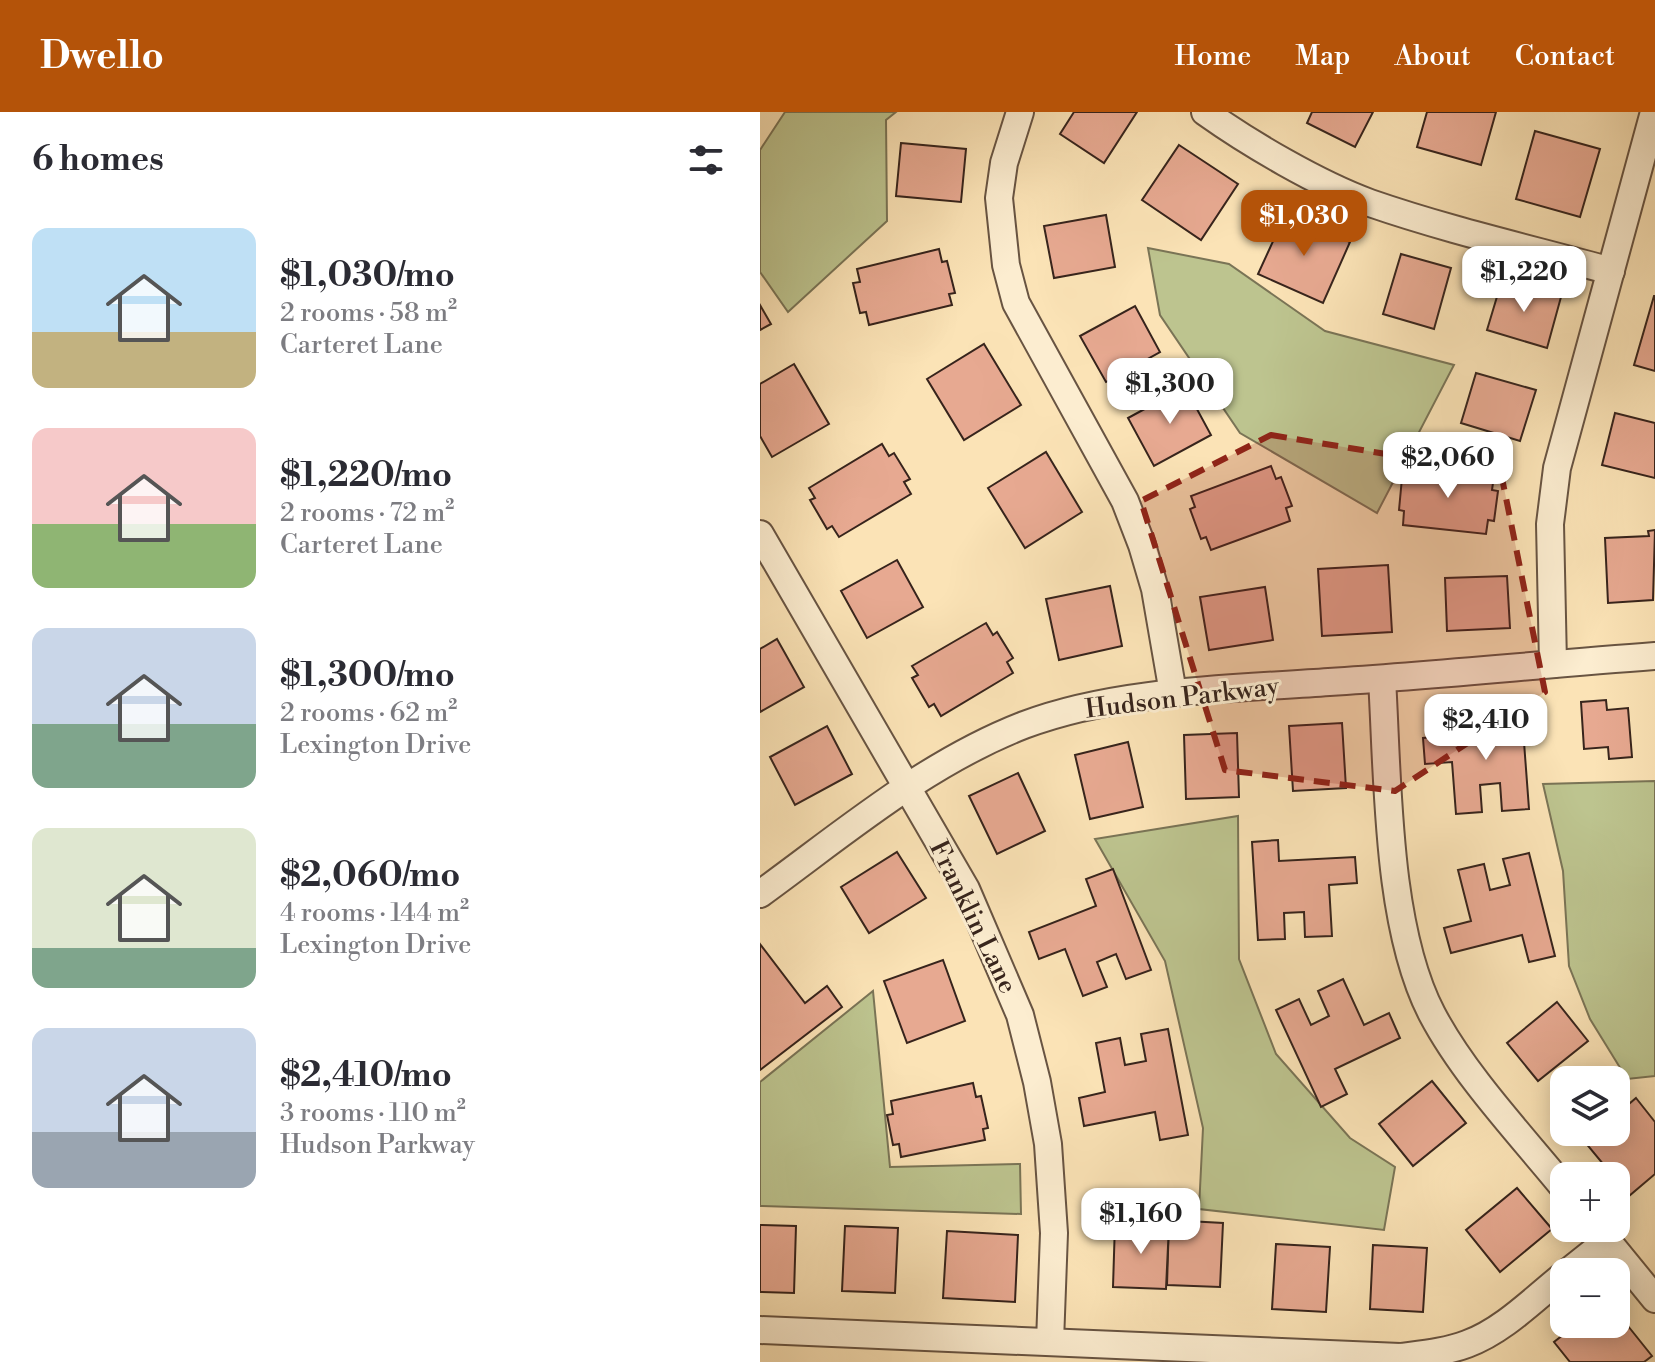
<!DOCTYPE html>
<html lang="en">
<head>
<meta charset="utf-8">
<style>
	:root { --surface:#fff; --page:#f7f7f7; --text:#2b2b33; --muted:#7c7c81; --accent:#b45309 }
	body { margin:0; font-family:"Libre Bodoni",serif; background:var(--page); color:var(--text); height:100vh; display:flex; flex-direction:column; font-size:30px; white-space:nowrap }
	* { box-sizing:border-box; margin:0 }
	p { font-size:26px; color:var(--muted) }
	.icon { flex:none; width:44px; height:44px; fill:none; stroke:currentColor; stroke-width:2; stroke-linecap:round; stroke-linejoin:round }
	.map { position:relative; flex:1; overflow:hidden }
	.sheet { display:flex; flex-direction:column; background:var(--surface); width:760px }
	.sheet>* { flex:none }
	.fabs { position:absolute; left:790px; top:954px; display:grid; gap:16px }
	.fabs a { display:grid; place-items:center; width:80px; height:80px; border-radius:16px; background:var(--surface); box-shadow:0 4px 20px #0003; font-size:40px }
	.price { position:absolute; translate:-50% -68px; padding:0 18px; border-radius:16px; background:#fff; color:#222; font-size:26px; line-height:52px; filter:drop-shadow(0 2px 4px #0008) }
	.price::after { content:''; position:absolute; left:50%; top:48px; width:24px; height:18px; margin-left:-12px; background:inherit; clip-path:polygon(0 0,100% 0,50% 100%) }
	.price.active { background:var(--accent); color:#fff }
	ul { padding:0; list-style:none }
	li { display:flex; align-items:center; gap:24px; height:200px; padding:0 32px }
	li span { display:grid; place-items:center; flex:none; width:224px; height:160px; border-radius:16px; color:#555 }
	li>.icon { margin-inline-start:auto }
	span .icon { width:96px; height:96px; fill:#fffc; stroke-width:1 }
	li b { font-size:34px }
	h2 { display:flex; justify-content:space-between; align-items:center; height:96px; padding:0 32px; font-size:34px }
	header { display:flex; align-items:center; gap:48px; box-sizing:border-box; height:112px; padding:0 40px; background:var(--accent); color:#fff }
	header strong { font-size:38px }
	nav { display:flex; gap:44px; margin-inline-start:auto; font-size:28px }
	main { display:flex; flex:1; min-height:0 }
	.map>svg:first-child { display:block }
	.green { fill:#bdc48f; stroke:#7a7456; stroke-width:2 }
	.building { fill:#e7a991; stroke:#37241c; stroke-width:2 }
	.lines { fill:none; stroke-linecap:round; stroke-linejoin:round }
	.minor-casing { stroke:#685442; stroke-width:30 }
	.minor { stroke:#fcedd0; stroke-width:26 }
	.marked { fill:#8f2418; fill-opacity:0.2; stroke:#8f2418; stroke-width:6; stroke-dasharray:16 10; stroke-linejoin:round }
	.labels { text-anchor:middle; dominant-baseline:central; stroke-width:6; stroke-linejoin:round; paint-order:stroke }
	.street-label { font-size:26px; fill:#37241c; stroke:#fcedd0 }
</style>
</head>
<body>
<header>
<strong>Dwello</strong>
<nav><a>Home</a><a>Map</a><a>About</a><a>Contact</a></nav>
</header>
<main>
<section class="sheet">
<h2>6 homes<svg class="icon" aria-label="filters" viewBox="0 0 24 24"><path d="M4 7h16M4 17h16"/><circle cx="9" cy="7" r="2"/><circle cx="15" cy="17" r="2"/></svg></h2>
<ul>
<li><span style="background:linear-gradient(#bfe0f5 65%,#c2b280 0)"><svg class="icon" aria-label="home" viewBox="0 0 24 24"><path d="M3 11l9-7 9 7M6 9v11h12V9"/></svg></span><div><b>$1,030/mo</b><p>2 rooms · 58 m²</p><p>Carteret Lane</p></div></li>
<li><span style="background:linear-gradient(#f6c9c9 60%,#8fb573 0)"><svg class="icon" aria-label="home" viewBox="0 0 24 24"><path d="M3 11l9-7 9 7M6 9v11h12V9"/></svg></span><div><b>$1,220/mo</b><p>2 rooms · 72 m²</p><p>Carteret Lane</p></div></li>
<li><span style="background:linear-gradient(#c9d6e8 60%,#7fa58c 0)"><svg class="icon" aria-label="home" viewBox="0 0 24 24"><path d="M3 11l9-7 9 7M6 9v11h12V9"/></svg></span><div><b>$1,300/mo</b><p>2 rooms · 62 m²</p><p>Lexington Drive</p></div></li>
<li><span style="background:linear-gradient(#dfe7d0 75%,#7fa58c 0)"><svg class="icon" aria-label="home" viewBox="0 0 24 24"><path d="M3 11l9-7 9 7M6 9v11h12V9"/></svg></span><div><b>$2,060/mo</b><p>4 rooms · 144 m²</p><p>Lexington Drive</p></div></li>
<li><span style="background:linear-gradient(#c9d6e8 65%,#9aa5b1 0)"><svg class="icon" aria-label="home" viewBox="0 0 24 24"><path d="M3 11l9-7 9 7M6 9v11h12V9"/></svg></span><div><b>$2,410/mo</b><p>3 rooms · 110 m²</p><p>Hudson Parkway</p></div></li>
</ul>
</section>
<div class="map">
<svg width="895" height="1250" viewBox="0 0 895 1250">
	<rect width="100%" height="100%" fill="#fbe3b6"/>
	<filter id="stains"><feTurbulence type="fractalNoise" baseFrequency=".0025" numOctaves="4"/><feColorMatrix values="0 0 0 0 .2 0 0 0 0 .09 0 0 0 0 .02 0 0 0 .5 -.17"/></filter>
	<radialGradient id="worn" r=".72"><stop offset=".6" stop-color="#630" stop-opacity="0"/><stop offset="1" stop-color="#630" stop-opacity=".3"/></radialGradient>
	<!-- green -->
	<g class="green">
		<polygon points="25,0 136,0 126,8 127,109 28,200 0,160 0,38"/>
		<polygon points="388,136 469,152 565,219 694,253 617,401 480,321 400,203"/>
		<polygon points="895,669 895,964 867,967 830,907 809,854 803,759 783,672"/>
		<polygon points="478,704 479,847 516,942 590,1026 635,1055 624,1118 439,1097 443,1016 405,849 335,727"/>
		<polygon points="113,879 130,1055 260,1052 261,1102 0,1094 0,970"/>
	</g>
	<!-- building -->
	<g class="building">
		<polygon points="314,0 377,0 344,51 300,22"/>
		<polygon points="552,0 613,0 595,35 547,11"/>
		<polygon points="667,0 736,0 721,53 657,35"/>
		<polygon points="775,19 840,37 820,105 756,87"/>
		<polygon points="141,31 206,37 201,90 136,84"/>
		<polygon points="419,33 478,72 441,128 382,88"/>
		<polygon points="526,101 590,130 563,191 498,162"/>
		<polygon points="346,103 355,155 294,166 284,114"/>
		<polygon points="179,137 182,150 187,149 195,181 189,182 192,193 109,213 106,200 100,201 93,171 100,170 97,157"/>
		<polygon points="641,142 691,156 674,217 623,202"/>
		<polygon points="742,168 801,185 787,236 727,218"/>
		<polygon points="894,184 895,184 895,259 874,253"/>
		<polygon points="0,193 11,212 0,218"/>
		<polygon points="375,194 400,240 346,270 320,224"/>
		<polygon points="224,232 261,293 204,328 167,267"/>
		<polygon points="34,252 69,312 12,345 0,324 0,272"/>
		<polygon points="716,261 776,278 760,329 701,311"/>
		<polygon points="425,275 451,323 394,354 368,306"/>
		<polygon points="855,301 895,311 895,366 842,353"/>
		<polygon points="122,332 129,344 134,341 150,367 144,370 151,382 79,425 72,414 67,417 50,388 55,386 49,376"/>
		<polygon points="286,340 322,400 265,436 228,376"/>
		<polygon points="511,354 516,367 521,365 532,394 526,396 530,409 451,438 446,425 441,427 430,397 435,395 431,384"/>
		<polygon points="649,355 734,364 732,378 738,379 734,409 728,408 726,422 643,413 644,399 639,398 642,366 648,366"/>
		<polygon points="895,418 893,488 848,491 845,426 889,424 888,419"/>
		<polygon points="137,448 163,495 107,526 81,479"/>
		<polygon points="628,453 632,520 562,524 558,457"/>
		<polygon points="747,464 750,516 687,519 685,466"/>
		<polygon points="350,474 362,534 299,548 286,487"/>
		<polygon points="505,475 513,528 449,538 440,485"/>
		<polygon points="226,511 233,523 237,520 253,546 247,550 253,561 181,604 174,592 169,595 152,566 158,563 152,554"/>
		<polygon points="17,527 44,575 0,600 0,537"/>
		<polygon points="846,588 847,598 868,596 872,645 849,647 848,635 824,637 821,590"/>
		<polygon points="761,590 769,697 742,699 740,671 720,673 722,700 696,702 692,650 665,652 663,626 737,620 735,592"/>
		<polygon points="582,611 586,676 533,679 529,614"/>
		<polygon points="67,614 92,662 35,693 10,645"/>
		<polygon points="477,621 479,685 426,687 424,623"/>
		<polygon points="368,630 383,695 330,707 315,643"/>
		<polygon points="258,661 285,719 237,742 209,684"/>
		<polygon points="518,728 519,749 595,745 597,771 569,773 572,824 545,825 544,800 524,801 525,827 498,828 492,730"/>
		<polygon points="137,740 166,786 109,821 81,775"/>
		<polygon points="769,741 795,844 769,850 762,823 691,841 684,816 711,809 698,758 724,752 730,778 750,773 743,747"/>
		<polygon points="353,757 391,858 366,867 356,842 337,850 347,875 323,884 305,837 279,847 269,820 336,794 326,767"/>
		<polygon points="0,832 45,891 67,874 82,895 0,958"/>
		<polygon points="183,848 205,909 147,931 124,869"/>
		<polygon points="583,867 604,913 629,901 640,926 575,957 587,982 561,995 516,898 539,887 551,913 569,904 558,879"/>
		<polygon points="797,890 828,929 778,969 747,931"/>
		<polygon points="408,917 428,1023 400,1028 395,1000 324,1014 319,986 345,980 336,931 360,926 365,953 386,949 381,922"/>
		<polygon points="672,969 706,1011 653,1054 619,1012"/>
		<polygon points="213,971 216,985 221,984 228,1016 223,1017 225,1028 141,1045 139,1032 133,1033 127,1003 133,1002 131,989"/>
		<polygon points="876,986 895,1010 895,1062 869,1084 856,1068 856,1064 853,1064 824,1029 835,1020 856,1020 856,1003"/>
		<polygon points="757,1076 792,1117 740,1160 706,1118"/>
		<polygon points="409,1108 463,1111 460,1175 407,1173"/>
		<polygon points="355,1111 409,1113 406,1177 353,1175"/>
		<polygon points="0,1113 36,1114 34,1181 0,1180"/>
		<polygon points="85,1114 138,1116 135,1181 82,1179"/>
		<polygon points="187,1119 258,1123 255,1190 183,1186"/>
		<polygon points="516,1132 570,1135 566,1200 512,1197"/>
		<polygon points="613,1133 667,1136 663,1200 610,1197"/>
		<polygon points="856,1199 892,1244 884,1250 810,1250 794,1230 817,1212 856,1212"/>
	</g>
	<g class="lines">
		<!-- minor casing -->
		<g class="minor-casing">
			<g id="minor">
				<polyline points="260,0 244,51 239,86 246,153 256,191 365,389 382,433 395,477 413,581"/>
				<path d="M445,0c45,32 113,72 165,91 78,27 161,46 241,68"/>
				<polyline points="0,422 206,777 260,903 277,970 288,1032 294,1121 290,1230"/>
				<polyline points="793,552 790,412 797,356 894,0"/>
				<path d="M622,567c6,99 4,247 50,335 32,61 88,120 132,174"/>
				<path d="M0,782c84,-61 166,-131 264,-169 92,-35 207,-36 305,-43 109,-7 217,-18 326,-26"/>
				<polyline points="837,1116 895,1187"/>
				<polyline points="808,1160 847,1129"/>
				<path d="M0,1218l640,27c23,-3 46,-5 67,-13 36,-13 68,-46 97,-69"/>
			</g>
		</g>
		<!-- minor -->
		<use href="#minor" class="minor"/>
	</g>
	<!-- marked area -->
	<path class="marked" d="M511,323l230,38 44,219 -150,99 -170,-21 -84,-269z"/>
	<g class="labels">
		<!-- street labels -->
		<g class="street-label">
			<text transform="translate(422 586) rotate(-7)">Hudson Parkway</text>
			<text transform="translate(213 805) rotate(64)">Franklin Lane</text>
		</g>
	</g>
	<rect width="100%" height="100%" filter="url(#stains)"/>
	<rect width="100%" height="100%" fill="url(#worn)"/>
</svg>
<div class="fabs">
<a><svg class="icon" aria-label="layers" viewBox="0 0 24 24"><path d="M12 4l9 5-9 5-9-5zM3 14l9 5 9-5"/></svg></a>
<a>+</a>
<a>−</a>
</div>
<b class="price active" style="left:544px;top:146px">$1,030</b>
<b class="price" style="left:764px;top:202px">$1,220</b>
<b class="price" style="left:410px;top:314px">$1,300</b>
<b class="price" style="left:688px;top:388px">$2,060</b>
<b class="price" style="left:726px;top:650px">$2,410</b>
<b class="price" style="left:381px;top:1144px">$1,160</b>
</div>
</main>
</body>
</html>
